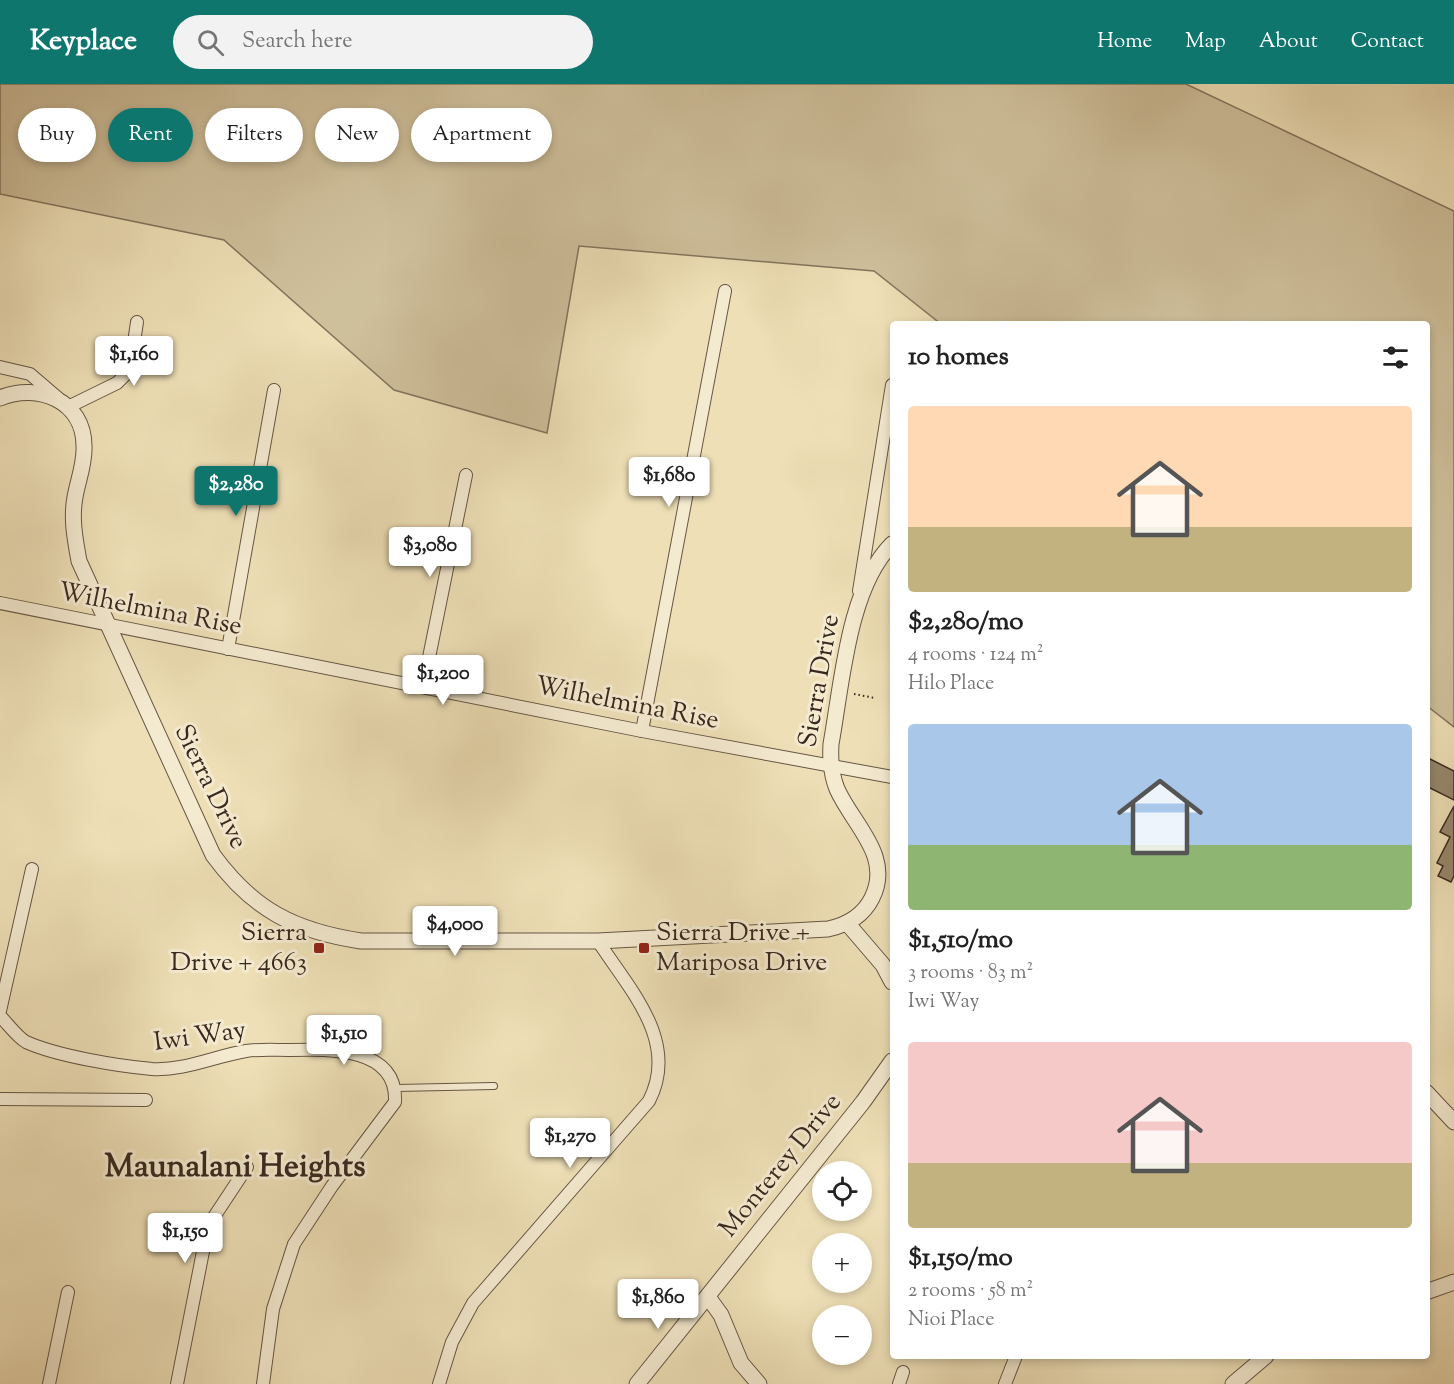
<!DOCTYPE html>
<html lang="en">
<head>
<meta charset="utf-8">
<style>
	:root { --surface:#fff; --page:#f2f2f2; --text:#222; --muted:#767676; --accent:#0f766e }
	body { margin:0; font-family:"Sorts Mill Goudy",serif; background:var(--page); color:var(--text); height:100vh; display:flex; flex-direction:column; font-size:22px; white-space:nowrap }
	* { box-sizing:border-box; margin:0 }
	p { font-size:20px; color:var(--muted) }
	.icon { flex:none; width:33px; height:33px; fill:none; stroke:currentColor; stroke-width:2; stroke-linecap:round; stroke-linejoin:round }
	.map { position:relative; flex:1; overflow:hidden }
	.panel { position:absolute; left:890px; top:237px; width:540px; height:1038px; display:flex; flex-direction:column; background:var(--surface); border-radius:6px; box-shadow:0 3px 9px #0003 }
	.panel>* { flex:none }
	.hud { position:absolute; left:18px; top:24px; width:570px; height:54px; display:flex; gap:12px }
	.tools { position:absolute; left:812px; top:1077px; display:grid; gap:12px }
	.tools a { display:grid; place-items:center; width:60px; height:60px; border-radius:50%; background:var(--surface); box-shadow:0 3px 9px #0003; font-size:30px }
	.price { position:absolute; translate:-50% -51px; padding:0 14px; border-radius:6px; background:#fff; color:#222; font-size:20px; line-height:39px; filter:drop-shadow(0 2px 3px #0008) }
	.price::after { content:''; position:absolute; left:50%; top:36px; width:18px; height:14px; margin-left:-9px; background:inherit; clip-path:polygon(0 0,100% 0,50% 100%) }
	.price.current { background:var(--accent); color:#fff }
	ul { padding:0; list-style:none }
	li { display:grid; align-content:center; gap:12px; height:318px; padding:0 18px }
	li span { display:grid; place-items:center; height:186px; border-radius:6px; color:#555 }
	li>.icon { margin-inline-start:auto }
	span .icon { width:108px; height:108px; fill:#fffc; stroke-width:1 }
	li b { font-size:26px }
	h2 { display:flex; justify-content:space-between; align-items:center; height:72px; padding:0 18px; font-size:26px }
	.tag { padding:0 21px; border-radius:27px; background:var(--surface); box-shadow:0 3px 9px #0003; font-size:21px; line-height:54px }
	.tag.current { background:var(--accent); color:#fff }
	header { display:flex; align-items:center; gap:36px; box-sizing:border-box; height:84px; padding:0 30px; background:var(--accent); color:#fff }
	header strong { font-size:28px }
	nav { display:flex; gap:33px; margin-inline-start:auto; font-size:21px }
	.search { width:420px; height:54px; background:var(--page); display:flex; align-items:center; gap:15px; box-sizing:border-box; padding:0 21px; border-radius:33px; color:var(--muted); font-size:22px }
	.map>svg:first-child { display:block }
	.green { fill:#cfc09c; stroke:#84745d; stroke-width:1.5 }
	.building { fill:#97876d; stroke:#39281e; stroke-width:1.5 }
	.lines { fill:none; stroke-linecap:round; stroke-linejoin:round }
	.service-casing { stroke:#665644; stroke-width:8 }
	.minor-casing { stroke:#665644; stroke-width:14 }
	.tertiary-casing { stroke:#665644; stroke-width:17 }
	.path { stroke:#39281e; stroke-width:2; stroke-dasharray:1.5 3; stroke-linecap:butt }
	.service { stroke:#f4ead0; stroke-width:6 }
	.minor { stroke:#f4ead0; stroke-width:12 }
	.tertiary { stroke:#f4ead0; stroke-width:15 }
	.poi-dot { fill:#8f2418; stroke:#f4ead0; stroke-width:2 }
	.labels { text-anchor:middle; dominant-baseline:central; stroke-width:6; stroke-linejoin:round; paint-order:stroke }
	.street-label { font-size:26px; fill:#39281e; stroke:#f4ead0 }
	.poi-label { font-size:26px; fill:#39281e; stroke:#f4ead0; text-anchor:end }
	.district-label { font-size:32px; font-weight:bold; fill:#39281e; stroke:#f4ead0 }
</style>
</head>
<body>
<header>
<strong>Keyplace</strong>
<div class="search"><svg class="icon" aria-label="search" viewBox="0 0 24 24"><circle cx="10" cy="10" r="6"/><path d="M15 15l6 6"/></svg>Search here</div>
<nav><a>Home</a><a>Map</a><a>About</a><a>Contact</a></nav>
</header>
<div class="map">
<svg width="1454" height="1300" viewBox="0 0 1454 1300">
	<rect width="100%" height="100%" fill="#eedfb6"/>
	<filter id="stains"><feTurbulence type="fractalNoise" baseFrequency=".00333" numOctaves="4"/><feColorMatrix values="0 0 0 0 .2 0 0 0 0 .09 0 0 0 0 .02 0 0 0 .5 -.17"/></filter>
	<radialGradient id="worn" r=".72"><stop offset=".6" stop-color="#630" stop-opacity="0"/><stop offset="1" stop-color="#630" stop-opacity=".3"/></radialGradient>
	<!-- green -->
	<polygon class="green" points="0,0 1186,0 1454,127 1454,643 1427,622 1426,240 941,240 874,187 579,162 547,349 394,306 224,156 0,110"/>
	<!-- building -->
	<g class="building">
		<polygon points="1426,673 1454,687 1454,716 1426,702"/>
		<polygon points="1454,722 1454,792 1451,798 1438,792 1443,782 1437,779 1450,753 1440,748"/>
	</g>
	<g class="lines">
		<!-- service casing -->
		<g class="service-casing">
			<polyline id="service" points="396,1004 494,1002"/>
		</g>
		<!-- minor casing -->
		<g class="minor-casing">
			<g id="minor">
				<polyline points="0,283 30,290 58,314"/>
				<polyline points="68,323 117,299 130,286 137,238"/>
				<polyline points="859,507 892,301"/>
				<polyline points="0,519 642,647 892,693"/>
				<polyline points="228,565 274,306"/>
				<polyline points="423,603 466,391"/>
				<polyline points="642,647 725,207"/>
				<polyline points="0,927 32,785"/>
				<path d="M0,932c8,8 17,21 26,26 31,14 92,24 126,27 32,2 63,-13 94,-18 14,-2 28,-1 42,-1 39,-1 110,-4 107,52l-63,84 -38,58 -21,65 -10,75"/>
				<polyline points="0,1015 146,1016"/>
				<polyline points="49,1300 68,1208"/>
				<polyline points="177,1300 208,1142 247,1083"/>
				<path d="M439,1300l13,-42 21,-39 176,-202c31,-60 -20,-112 -51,-160"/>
				<polyline points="899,1300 903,1288"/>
				<polyline points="1005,1300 1016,1272"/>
			</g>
		</g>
		<!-- tertiary casing -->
		<g class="tertiary-casing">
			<g id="tertiary">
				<path d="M0,314c38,-16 84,3 84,48 1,17 -6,34 -9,51 -4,22 0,42 4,64l134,294c40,55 82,76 148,86h237l230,-12c19,-4 35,-13 44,-31 21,-42 -19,-73 -35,-109 -6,-15 -7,-29 -6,-45 11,-60 17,-156 61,-200"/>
				<polyline points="847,839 883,881 892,898"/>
				<polyline points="1426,1008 1454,1038"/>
				<polyline points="1426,1208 1454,1198"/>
				<polyline points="708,1213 721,1231 741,1279 759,1300"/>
				<polyline points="637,1300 863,1018 892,977"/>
				<polyline points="1233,1300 1266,1272"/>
			</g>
		</g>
		<!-- path -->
		<polyline class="path" points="854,610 875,614"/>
		<!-- service -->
		<use href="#service" class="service"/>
		<!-- minor -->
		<use href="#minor" class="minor"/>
		<!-- tertiary -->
		<use href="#tertiary" class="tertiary"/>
	</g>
	<!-- markers -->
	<g class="poi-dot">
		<rect x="313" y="858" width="12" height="12" rx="3"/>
		<rect x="638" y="858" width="12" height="12" rx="3"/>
	</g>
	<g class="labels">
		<!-- street labels -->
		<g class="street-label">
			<text transform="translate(150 526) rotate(11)">Wilhelmina Rise</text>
			<text transform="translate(820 597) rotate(-80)">Sierra Drive</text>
			<text transform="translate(627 620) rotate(11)">Wilhelmina Rise</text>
			<text transform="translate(210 703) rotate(64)">Sierra Drive</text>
			<text transform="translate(200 953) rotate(-8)">Iwi Way</text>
			<text transform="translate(781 1082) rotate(-51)">Monterey Drive</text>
		</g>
		<!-- poi labels -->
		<g class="poi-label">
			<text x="307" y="849">Sierra<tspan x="307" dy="30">Drive + 4663</tspan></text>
			<text x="656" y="849" text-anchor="start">Sierra Drive +<tspan x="656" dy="30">Mariposa Drive</tspan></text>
		</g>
		<!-- district labels -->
		<g class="district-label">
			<text x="235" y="1084">Maunalani Heights</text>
		</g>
	</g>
	<rect width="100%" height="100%" filter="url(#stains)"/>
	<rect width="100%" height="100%" fill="url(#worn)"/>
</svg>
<div class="tools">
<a><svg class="icon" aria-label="locate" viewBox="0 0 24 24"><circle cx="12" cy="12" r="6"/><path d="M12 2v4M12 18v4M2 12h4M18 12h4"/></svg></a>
<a>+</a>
<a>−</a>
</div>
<b class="price" style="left:134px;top:303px">$1,160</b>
<b class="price" style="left:669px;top:424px">$1,680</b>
<b class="price current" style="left:236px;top:433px">$2,280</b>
<b class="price" style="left:430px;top:494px">$3,080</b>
<b class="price" style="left:443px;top:622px">$1,200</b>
<b class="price" style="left:455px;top:873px">$4,000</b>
<b class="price" style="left:344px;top:982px">$1,510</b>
<b class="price" style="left:570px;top:1085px">$1,270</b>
<b class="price" style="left:185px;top:1180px">$1,150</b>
<b class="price" style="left:658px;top:1246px">$1,860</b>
<div class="hud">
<a class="tag">Buy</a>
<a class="tag current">Rent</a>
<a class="tag">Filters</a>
<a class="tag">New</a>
<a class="tag">Apartment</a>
</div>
<section class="panel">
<h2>10 homes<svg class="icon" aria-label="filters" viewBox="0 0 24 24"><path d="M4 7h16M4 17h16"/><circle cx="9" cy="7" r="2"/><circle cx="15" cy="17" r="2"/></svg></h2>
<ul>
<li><span style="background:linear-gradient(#ffd9b3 65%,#c2b280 0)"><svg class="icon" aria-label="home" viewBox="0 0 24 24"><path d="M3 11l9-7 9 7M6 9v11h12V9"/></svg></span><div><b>$2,280/mo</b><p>4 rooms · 124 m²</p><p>Hilo Place</p></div></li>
<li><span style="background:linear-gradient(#a9c7e8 65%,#8fb573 0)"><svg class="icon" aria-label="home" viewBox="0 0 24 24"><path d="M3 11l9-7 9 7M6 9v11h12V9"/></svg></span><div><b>$1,510/mo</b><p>3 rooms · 83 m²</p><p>Iwi Way</p></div></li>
<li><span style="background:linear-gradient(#f6c9c9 65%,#c2b280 0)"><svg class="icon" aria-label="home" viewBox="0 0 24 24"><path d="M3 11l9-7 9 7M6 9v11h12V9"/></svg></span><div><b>$1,150/mo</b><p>2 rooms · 58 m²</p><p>Nioi Place</p></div></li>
</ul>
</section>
</div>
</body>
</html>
